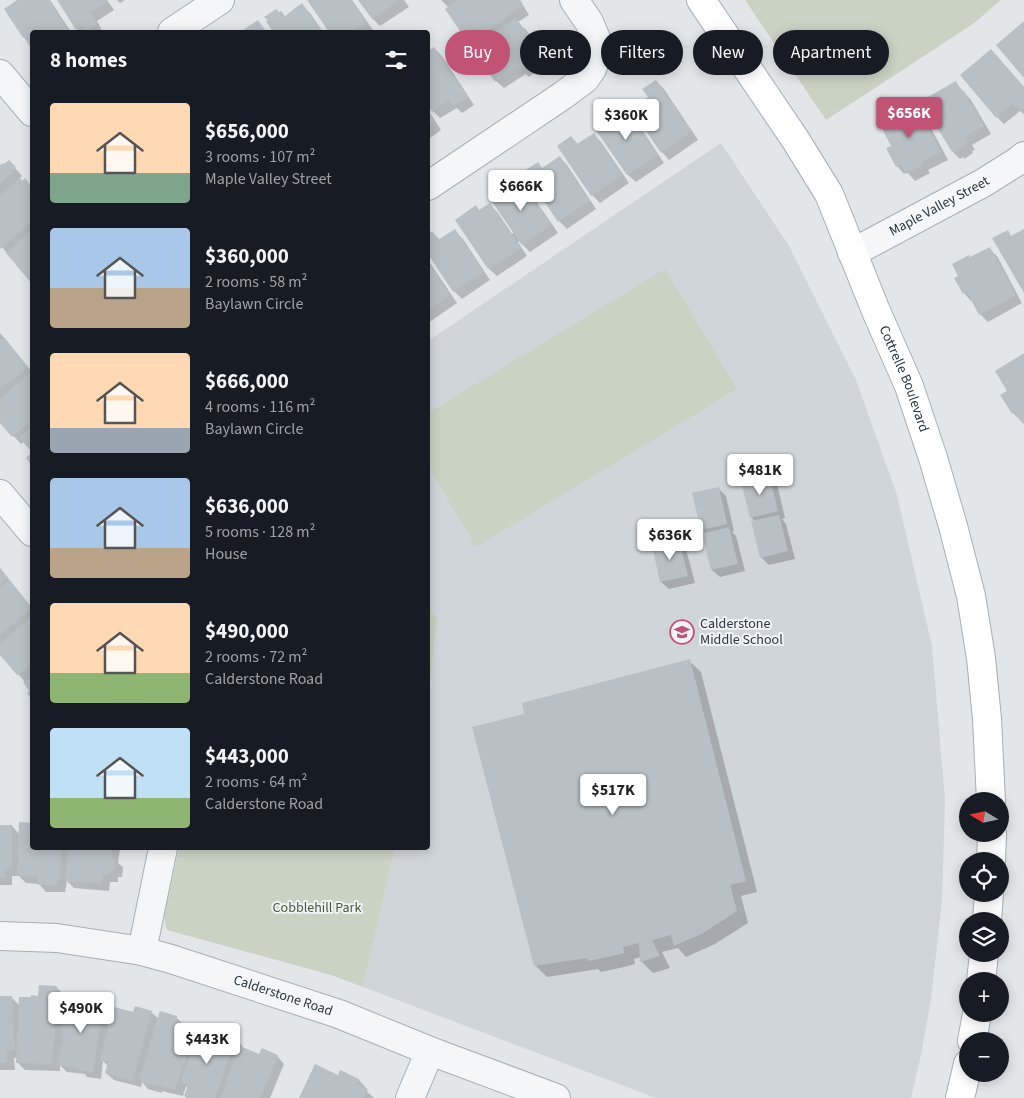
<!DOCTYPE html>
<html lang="en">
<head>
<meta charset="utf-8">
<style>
	:root { --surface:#171b24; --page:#242831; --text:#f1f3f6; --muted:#9ea1a6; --accent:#c15377 }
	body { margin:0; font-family:"Source Sans 3",sans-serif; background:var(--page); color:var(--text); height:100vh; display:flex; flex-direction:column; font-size:19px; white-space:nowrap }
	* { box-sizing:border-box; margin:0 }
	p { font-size:16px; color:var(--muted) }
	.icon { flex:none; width:28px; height:28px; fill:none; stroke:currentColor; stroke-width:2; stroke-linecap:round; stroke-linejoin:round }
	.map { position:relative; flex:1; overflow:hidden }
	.drawer { position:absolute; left:30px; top:30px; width:400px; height:820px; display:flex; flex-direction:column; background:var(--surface); border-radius:5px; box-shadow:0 2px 12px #0003 }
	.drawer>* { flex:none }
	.top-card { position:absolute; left:445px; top:30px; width:475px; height:45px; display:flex; gap:10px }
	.needle { width:32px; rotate:280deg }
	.controls { position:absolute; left:959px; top:792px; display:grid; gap:10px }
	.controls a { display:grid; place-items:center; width:50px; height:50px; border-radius:50%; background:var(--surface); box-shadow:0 2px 12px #0003; font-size:25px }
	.price { position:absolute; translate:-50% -42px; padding:0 11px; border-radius:5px; background:#fff; color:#222; font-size:16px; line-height:32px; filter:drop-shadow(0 1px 2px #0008) }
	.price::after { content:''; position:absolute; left:50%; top:30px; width:15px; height:11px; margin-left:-8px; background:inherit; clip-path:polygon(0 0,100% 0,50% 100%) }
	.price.active { background:var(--accent); color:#fff }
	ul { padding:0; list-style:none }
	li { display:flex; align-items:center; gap:15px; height:125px; padding:0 20px }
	li span { display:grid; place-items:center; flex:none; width:140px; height:100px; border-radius:5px; color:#555 }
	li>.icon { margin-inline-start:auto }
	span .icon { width:60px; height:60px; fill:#fffc; stroke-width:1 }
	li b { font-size:21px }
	h2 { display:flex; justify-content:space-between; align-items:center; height:60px; padding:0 20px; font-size:21px }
	.pill { padding:0 18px; border-radius:22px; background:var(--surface); box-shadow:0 2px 12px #0003; font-size:18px; line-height:45px }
	.pill.active { background:var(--accent); color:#fff }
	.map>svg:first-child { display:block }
	.built { fill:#d0d5da }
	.green { fill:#cad2c4 }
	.shadow { fill:#0003 }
	.building { fill:#b9c0c5 }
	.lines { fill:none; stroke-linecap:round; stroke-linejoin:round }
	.minor-casing { stroke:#a8aeb3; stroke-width:30 }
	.secondary-casing { stroke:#a8aeb3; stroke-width:30 }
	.minor { stroke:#f4f6f7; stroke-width:28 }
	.secondary { stroke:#fff; stroke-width:28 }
	.labels { text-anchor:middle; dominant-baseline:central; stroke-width:4; stroke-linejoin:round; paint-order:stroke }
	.street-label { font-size:14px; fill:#2c363f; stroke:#f1f4f6 }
	.poi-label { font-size:14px; fill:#2c363f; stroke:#f1f4f6; text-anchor:start }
	.park-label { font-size:14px; fill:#46593a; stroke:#f1f4f6 }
</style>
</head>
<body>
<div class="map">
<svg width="1024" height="1098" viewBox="0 0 1024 1098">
	<rect width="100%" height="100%" fill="#e2e6e9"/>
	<!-- built -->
	<polygon class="built" points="721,143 789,246 856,380 897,495 932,646 945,800 942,900 931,1000 921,1055 911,1098 656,1098 363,987 395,848 428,848 428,706 429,698 437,619 428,602 428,341"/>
	<!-- green -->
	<g class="green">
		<polygon points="745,0 1001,0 973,24 826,120"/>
		<polygon points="665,269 737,389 476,547 428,466 428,413"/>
		<polygon points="428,602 437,619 429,698 428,706"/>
		<polygon points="179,848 395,848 363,987 331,975 167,930 165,923 164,916"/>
	</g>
	<!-- shadow -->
	<g class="shadow">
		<polygon points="19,0 50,0 71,32 32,32 32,48 24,37 6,9"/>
		<polygon points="58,0 107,0 114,10 97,21 103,32 81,32 77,29"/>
		<polygon points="117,0 125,0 120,3"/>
		<polygon points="308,0 352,0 373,30 370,32 330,32"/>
		<polygon points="360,0 404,0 409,7 380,26 372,18"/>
		<polygon points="441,0 520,0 529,15 518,22 531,36 532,35 540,43 550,58 539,65 541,68 529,77 526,74 504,88 496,81 475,48 469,42 449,8"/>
		<polygon points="302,5 310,13 323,32 274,32 267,22 279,13 285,17"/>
		<polygon points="258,22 267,32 242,32"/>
		<polygon points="434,48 442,56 474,105 462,113 457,108 440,118 433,111 428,103 428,53"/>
		<polygon points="991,50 1024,87 1024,114 1020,111 1004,124 997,117"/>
		<polygon points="656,81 664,89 698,140 669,160 662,152 649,97"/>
		<polygon points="955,82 971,100 991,134 972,145 975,150 972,151 973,153 964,159 963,157 960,159 953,152 923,101"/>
		<polygon points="915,105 923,113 948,160 928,170 930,173 915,181 907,172 904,174 897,166 892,146"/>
		<polygon points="626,109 633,116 664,163 636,182 628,175 596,129"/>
		<polygon points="428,110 441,130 429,139 428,138"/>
		<polygon points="594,135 601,142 629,183 600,203 592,195 571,137 579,145"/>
		<polygon points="560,158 567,165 596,209 567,229 559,221 538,163 543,169"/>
		<polygon points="9,161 22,176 19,179 22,182 25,180 32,187 32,282 0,245 0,167 4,166"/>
		<polygon points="520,181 527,188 558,233 530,252 519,241 518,242 527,256 497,276 489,269 457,220 480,211 490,205 498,213 512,234 514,232"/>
		<polygon points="455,231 463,239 490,280 462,299 454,291 428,251 428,236 432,232 440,240"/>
		<polygon points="989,249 997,256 1022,303 988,322 980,314 973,300 971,301 964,293 960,276 971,259"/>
		<polygon points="428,260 457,303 428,323"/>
		<polygon points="0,333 32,372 32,451 24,441 21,444 0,421"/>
		<polygon points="1024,355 1024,424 1013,413 1009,391"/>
		<polygon points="769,476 777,484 785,518 782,519 786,524 795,559 769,565 761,557 755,522 751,517"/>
		<polygon points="718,488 726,496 734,531 732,532 736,536 745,571 720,577 712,570 706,534 702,530"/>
		<polygon points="679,541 686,549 695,583 669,589 661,582"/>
		<polygon points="0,568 32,608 32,699 29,693 31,691 25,682 0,653"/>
		<polygon points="689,661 701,672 757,892 741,896 748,923 715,944 686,957 678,948 662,952 670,968 653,973 641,961 641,957 634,959 635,964 624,967 601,972 598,969 547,977 535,965 526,715"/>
		<polygon points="20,824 32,824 32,848 120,848 118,863 123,867 122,877 118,877 118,882 110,882 109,891 74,888 67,881 65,892 46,892 39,884 26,883 19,876 12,876 12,885 0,885 0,826 12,826 20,835"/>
		<polygon points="56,987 64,995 63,1015 65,1015 86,1005 103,1001 111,1009 108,1026 110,1027 134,1013 151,1012 159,1019 176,1017 184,1025 183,1027 194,1030 199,1035 219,1039 236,1039 243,1047 243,1048 260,1056 277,1056 284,1064 270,1098 187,1098 185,1096 188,1088 186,1086 183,1096 162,1091 162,1093 148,1089 142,1082 141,1087 114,1080 106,1073 108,1066 103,1061 101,1079 87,1077 85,1074 67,1072 60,1065 60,1071 25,1070 17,1062 17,1058 14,1058 15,1070 0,1070 0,997 11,997 19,1005 39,997"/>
		<polygon points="341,1072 359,1080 366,1088 365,1090 374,1098 300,1098 339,1077"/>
	</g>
	<!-- building -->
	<g class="building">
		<polygon points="17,0 49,0 67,29 62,32 32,32 32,50 24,37 23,38 4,9"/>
		<polygon points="57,0 106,0 107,2 90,13 97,24 86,31 83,26 76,30"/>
		<polygon points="307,0 351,0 367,22 352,32 329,32"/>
		<polygon points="358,0 400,0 372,19"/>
		<polygon points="459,0 518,0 523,6 468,43 445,9"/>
		<polygon points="302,3 322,32 273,32 266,21 268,20 264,17 276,9 279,12 281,11 285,16"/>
		<polygon points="516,18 524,29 525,28 530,35 533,34 543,50 532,57 535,60 520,70 518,67 495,82 472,48"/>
		<polygon points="258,20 266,32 240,32"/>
		<polygon points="1024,21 1024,78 996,45"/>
		<polygon points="434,47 468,97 453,106 449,100 432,112 428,105 428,51"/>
		<polygon points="991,49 1024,87 1024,108 1021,110 1017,106 1016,108 1012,104 996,118 960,75"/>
		<polygon points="656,80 692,131 661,153 631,109 648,97 642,89"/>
		<polygon points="956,81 962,92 964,91 984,126 965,137 968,142 966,144 967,145 955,152 954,150 952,152 921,101"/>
		<polygon points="915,104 941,152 921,162 923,165 906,174 901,164 896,167 886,148 891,146 879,123"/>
		<polygon points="626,107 658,155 627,175 595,129"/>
		<polygon points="428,112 434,122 428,127"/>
		<polygon points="594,133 622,175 591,196 557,146 571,136 577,144"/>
		<polygon points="560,156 590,201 558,222 524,171 538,162 542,168"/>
		<polygon points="9,160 16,167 11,172 12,173 0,184 0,165 3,163 4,164"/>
		<polygon points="20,178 22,181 25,178 32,187 30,190 32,192 28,196 32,203 32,221 0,249 0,195"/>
		<polygon points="520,179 551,225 522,245 490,199"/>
		<polygon points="490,203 521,248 488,269 455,220 476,205 479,210"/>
		<polygon points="455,229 484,272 453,292 428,254 428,234 432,231 438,240"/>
		<polygon points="1024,229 1024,293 992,238 1008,230 1011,236"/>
		<polygon points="32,230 32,284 6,253"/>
		<polygon points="990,247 1016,295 979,315 967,292 963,294 954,278 958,276 952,264 969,255 970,257"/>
		<polygon points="428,262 450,295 428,310"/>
		<polygon points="4,337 28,367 0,389 0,341"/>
		<polygon points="1024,353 1024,422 1022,423 1015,412 1012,414 1000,395 1007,391 995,371"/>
		<polygon points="31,372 32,374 32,420 12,437 0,423 0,399"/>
		<polygon points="32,427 32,466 26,458 32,452 19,438"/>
		<polygon points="769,474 778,511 750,518 741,482"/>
		<polygon points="719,487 727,524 701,530 692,493"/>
		<polygon points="779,515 788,551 760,558 751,521"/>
		<polygon points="729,527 738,564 711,570 702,534"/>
		<polygon points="679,540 688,576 660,582 652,546"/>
		<polygon points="0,568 8,578 0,584"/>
		<polygon points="9,580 32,608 0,635 0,588"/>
		<polygon points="32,616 32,667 31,665 17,675 0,655 0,644"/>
		<polygon points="690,659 746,881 730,885 737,911 703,933 674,946 671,935 652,940 660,956 640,962 639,943 623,947 624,953 612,956 588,961 587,958 534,966 472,727 524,714 522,703"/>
		<polygon points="32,676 32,701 27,693 29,691 23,682"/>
		<polygon points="19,822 32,823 32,848 61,848 60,878 58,878 58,885 38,885 38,877 17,876"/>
		<polygon points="0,825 12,825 12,869 5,869 5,878 0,878"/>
		<polygon points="68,848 112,848 111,858 115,858 115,870 111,870 110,875 103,875 102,884 65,881"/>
		<polygon points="39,985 57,986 54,1049 53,1050 52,1064 16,1063 19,997 31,997 31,995 38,996"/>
		<polygon points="0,996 12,996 15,1050 7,1051 7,1062 0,1063"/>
		<polygon points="86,997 104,1000 93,1072 78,1070 79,1068 58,1065 61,1043 62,1044 63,1038 60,1038 66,1000 85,1003"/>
		<polygon points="135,1006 152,1011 133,1081 105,1073 108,1062 100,1060 114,1007 133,1012"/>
		<polygon points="160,1011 177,1016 175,1023 194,1029 184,1065 182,1064 180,1069 181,1070 175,1090 154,1084 154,1086 139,1081"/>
		<polygon points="199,1031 218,1038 220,1032 236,1038 215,1098 188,1098 184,1096 188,1085 180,1082"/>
		<polygon points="240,1046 259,1054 262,1048 278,1055 260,1098 220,1098 225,1086 226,1087 228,1081 226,1080"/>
		<polygon points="315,1064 338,1075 340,1070 359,1079 357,1084 368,1089 363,1098 299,1098"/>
	</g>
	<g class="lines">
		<!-- minor casing -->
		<g class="minor-casing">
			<g id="minor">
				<polyline points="172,32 220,0"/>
				<polyline points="0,74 32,112"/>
				<polyline points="428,186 562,96 585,79 592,69 596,58 597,50 597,41 589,22 574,0"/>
				<path id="s1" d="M852,253l131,-70 35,-22 6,-5"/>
				<polyline points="0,494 32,532"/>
				<path id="s2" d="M0,936l57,2 85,13 29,8 168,55 91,37 126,47"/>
				<polyline points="142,951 163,848"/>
				<polyline points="410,1098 430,1051"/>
			</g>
		</g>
		<!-- secondary casing -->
		<g class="secondary-casing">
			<g id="secondary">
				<path id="s3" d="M701,0l94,139 34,55 47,117 33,75 24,72 20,68 18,70 10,62 6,61 4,82"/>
				<polyline points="991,861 992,834"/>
				<polyline points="987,921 989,894"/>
				<polyline points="981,981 984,954"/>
				<polyline points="972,1041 977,1014"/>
				<polyline points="960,1098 968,1064"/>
			</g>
		</g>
		<!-- minor -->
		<use href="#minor" class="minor"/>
		<!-- secondary -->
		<use href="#secondary" class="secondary"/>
	</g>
	<!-- icons -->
	<defs>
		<g id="school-ring" transform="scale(1.25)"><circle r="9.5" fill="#f1f4f6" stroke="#c15377" stroke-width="1.5"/><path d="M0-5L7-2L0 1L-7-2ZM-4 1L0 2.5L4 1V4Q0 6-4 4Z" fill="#c15377"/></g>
	</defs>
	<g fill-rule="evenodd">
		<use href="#school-ring" x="682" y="632"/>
	</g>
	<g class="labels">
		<!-- street labels -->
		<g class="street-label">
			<text stroke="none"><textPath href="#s1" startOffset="99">Maple Valley Street</textPath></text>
			<text stroke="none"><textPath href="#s3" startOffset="432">Cottrelle Boulevard</textPath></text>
			<text stroke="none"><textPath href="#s2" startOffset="291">Calderstone Road</textPath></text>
		</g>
		<!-- poi labels -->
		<g class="poi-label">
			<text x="700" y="624">Calderstone<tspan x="700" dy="16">Middle School</tspan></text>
		</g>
		<!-- park labels -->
		<g class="park-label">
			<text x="317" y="908">Cobblehill Park</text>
		</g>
	</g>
</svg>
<div class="controls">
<a><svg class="needle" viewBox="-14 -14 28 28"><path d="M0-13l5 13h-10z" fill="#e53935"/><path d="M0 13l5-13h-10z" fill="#9ea1a6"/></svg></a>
<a><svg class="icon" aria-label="locate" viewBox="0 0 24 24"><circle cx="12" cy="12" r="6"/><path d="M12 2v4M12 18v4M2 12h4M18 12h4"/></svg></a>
<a><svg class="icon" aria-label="layers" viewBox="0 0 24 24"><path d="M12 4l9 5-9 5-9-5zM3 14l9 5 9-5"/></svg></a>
<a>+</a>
<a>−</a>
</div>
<b class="price active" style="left:909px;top:139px">$656K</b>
<b class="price" style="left:626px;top:141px">$360K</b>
<b class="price" style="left:521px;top:212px">$666K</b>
<b class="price" style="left:760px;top:496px">$481K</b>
<b class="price" style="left:670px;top:561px">$636K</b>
<b class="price" style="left:613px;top:816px">$517K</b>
<b class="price" style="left:81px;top:1034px">$490K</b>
<b class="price" style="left:207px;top:1065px">$443K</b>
<div class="top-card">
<a class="pill active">Buy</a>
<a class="pill">Rent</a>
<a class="pill">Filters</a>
<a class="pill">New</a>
<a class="pill">Apartment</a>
</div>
<section class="drawer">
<h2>8 homes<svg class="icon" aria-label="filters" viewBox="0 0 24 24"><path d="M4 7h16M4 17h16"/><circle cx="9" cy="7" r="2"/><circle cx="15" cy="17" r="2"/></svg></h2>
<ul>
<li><span style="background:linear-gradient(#ffd9b3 70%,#7fa58c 0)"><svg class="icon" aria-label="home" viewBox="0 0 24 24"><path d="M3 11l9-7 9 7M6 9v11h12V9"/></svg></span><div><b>$656,000</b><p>3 rooms · 107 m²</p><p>Maple Valley Street</p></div></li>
<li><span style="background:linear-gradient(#a9c7e8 60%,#b9a48a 0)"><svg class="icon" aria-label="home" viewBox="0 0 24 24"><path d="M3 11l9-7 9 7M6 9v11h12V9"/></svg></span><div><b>$360,000</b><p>2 rooms · 58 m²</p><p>Baylawn Circle</p></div></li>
<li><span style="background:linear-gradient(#ffd9b3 75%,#9aa5b1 0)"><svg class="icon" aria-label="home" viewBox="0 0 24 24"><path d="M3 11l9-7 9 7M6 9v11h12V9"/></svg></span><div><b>$666,000</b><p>4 rooms · 116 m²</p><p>Baylawn Circle</p></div></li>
<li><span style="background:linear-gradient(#a9c7e8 70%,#b9a48a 0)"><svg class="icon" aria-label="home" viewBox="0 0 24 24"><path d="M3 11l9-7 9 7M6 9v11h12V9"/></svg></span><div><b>$636,000</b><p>5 rooms · 128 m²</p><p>House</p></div></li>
<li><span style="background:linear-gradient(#ffd9b3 70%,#8fb573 0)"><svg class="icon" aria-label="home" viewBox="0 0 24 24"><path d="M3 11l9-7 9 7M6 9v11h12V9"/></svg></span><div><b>$490,000</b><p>2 rooms · 72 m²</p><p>Calderstone Road</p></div></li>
<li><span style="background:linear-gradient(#bfe0f5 70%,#8fb573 0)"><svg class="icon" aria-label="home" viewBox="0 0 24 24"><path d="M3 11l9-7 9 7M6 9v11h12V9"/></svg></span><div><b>$443,000</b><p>2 rooms · 64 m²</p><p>Calderstone Road</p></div></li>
</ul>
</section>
</div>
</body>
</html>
